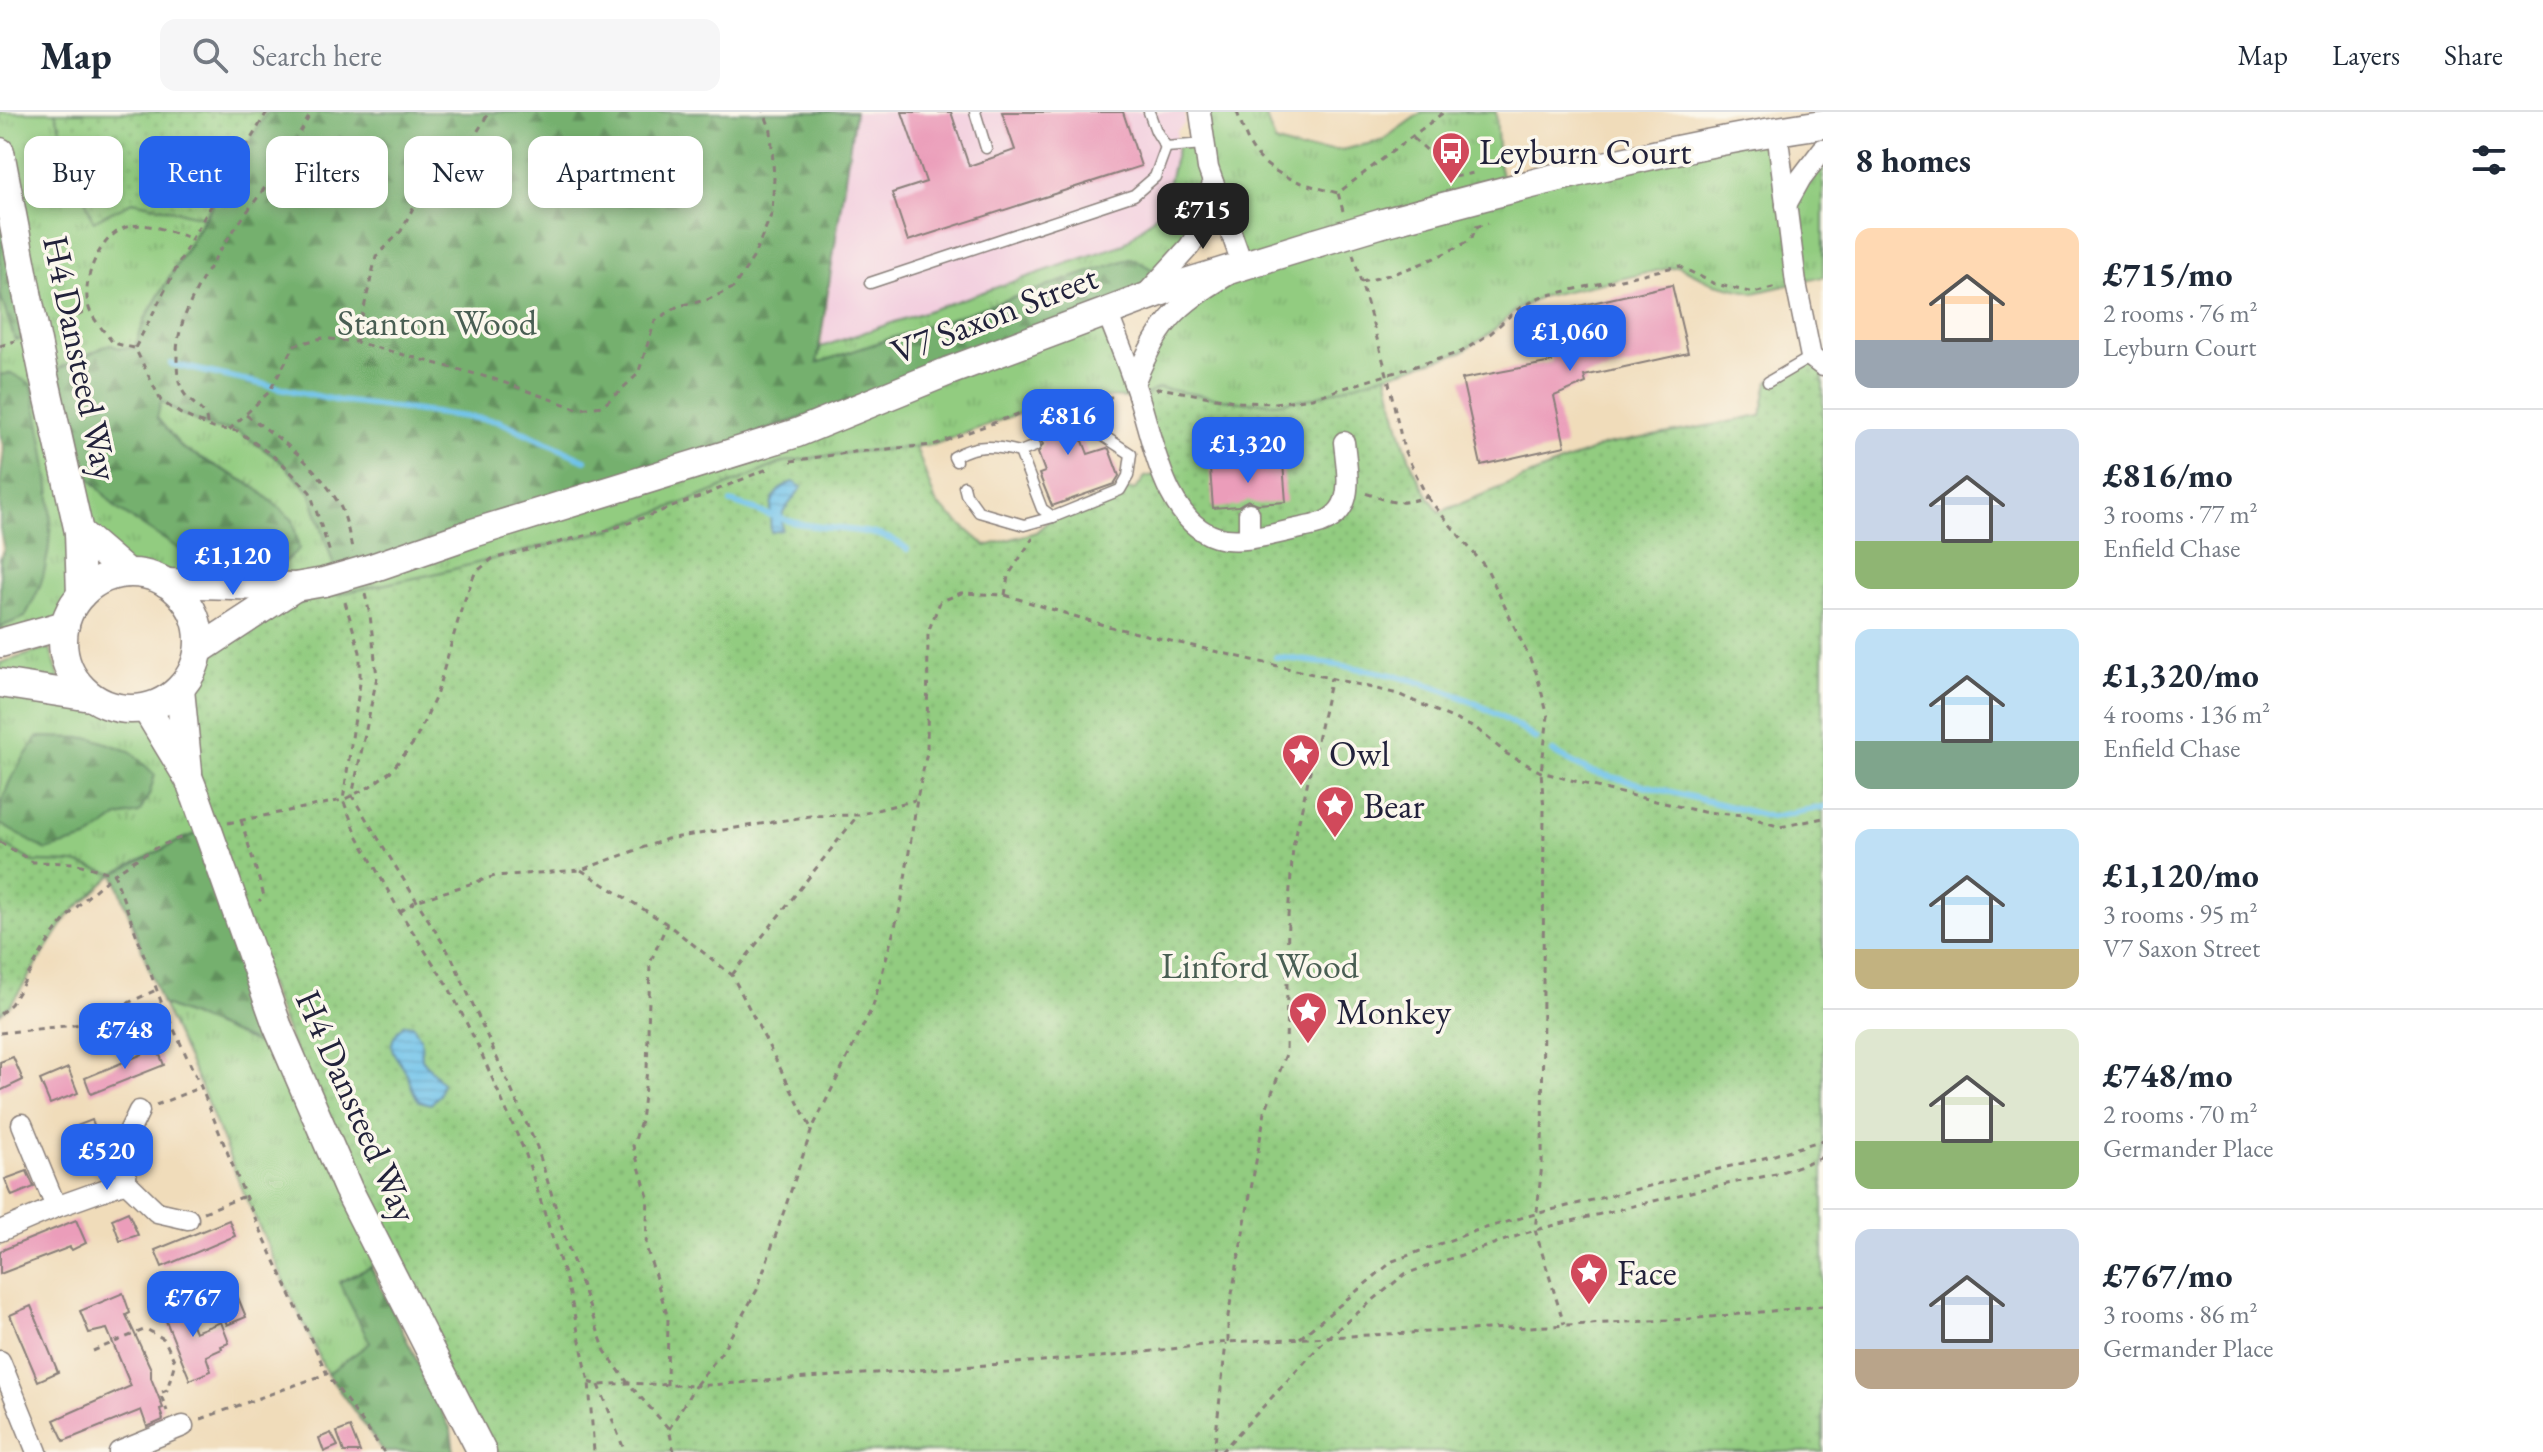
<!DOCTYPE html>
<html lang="en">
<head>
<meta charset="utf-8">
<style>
	:root { --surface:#fff; --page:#f6f6f7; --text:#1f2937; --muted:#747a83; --line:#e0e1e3; --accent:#2563eb }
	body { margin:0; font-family:"EB Garamond",serif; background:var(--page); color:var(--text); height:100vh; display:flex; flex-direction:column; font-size:30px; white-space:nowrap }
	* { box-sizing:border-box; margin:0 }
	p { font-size:26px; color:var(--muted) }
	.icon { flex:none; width:44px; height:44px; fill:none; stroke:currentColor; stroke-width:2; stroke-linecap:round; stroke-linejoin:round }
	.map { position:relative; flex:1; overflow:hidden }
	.sheet { display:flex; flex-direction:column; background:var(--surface); width:720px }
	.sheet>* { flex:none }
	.banner { position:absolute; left:24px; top:24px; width:760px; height:72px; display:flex; gap:16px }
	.price { position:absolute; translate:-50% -68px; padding:0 18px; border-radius:16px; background:var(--accent); color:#fff; font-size:26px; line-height:52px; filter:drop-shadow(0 2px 4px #0008) }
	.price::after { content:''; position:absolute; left:50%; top:48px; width:24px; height:18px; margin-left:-12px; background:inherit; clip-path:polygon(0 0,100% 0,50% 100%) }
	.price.on { background:#222; color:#fff }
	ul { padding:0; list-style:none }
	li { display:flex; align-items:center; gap:24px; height:200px; padding:0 32px }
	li+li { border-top:2px solid var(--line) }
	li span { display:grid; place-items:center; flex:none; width:224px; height:160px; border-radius:16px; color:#555 }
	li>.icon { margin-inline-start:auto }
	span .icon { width:96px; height:96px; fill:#fffc; stroke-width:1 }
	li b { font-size:34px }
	h2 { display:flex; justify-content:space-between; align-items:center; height:96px; padding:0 32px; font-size:34px }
	.tag { padding:0 28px; border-radius:16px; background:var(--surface); box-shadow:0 4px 12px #0003; font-size:28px; line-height:72px }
	.tag.on { background:var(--accent); color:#fff }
	header { display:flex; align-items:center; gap:48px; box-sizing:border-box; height:112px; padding:0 40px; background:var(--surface); border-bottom:2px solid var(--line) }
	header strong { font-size:38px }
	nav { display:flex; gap:44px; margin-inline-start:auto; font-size:28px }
	.search { width:560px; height:72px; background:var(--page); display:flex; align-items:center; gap:20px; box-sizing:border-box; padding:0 28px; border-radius:16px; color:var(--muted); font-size:30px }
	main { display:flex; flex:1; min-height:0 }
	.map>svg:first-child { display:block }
	.built { fill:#f3cfdf }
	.grass { fill:url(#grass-tufts); stroke:#5a775e; stroke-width:2 }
	.forest { fill:url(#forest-firs); stroke:#4c6954; stroke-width:2 }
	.park { fill:url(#park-dots); stroke:#5a775e; stroke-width:2 }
	.water { fill:url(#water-rules); stroke:#487292; stroke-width:2 }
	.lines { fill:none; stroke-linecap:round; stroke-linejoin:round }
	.stream { stroke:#6ec2ea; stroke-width:6 }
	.building { fill:#eb9dba }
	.lane-casing { stroke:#897f7a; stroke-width:13 }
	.street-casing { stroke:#897f7a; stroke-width:23 }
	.secondary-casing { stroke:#897f7a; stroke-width:31 }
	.path { stroke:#897f7a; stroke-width:3; stroke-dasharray:6 6; stroke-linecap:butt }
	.lane { stroke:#fff; stroke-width:10 }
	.street { stroke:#fff; stroke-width:20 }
	.secondary { stroke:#fff; stroke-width:28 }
	.secondary-bridge-casing { stroke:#897f7a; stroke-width:31; stroke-linecap:butt }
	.secondary-bridge { stroke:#fff; stroke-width:28 }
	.labels { text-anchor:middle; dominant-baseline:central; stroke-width:7; stroke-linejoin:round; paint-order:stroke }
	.poi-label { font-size:36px; fill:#22223b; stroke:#fbf7ec; text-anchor:start }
	.street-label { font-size:36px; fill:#22223b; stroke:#fbf7ec }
	.park-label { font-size:36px; fill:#495e53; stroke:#fbf7ec }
</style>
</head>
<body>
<header>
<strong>Map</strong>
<div class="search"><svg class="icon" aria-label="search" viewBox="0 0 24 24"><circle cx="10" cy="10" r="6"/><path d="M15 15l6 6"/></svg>Search here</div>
<nav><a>Map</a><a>Layers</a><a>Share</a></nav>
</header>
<main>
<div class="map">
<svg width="1823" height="1340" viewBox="0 0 1823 1340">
	<defs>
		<pattern id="grass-tufts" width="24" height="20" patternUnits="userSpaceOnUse" patternTransform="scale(2)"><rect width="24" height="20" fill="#92cc80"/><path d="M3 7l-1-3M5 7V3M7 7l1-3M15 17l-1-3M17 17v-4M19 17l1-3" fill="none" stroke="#7eaf70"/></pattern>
		<pattern id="forest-firs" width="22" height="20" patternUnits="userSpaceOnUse" patternTransform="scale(2)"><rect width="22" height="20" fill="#75b06e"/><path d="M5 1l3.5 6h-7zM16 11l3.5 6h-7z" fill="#608f5c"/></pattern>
		<pattern id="park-dots" width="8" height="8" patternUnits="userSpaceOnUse" patternTransform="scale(2)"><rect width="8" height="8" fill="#92cc80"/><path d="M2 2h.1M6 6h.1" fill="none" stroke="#7eaf70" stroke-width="1.8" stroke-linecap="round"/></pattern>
		<pattern id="water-rules" width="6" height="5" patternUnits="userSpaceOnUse" patternTransform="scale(2)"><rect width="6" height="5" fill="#6ec2ea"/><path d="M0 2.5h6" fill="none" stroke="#5fa6ca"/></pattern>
	</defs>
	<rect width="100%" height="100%" fill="#fbf7ec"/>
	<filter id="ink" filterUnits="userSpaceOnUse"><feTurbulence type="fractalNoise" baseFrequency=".0125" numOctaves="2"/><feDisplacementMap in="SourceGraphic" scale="16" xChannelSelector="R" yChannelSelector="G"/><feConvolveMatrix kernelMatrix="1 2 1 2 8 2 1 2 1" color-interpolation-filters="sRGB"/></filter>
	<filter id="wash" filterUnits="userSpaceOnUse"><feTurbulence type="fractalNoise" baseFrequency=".006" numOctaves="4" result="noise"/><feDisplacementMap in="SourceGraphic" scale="32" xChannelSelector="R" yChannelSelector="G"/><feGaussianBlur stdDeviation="1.8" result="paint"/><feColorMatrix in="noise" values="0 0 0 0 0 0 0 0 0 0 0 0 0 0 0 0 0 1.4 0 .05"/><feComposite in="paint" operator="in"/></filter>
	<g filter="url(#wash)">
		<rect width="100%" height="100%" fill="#f0dcba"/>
		<!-- built -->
		<polygon class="built" points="855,0 1185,0 1185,11 1177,19 1174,54 1162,98 1124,132 821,235"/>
		<!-- grass -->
		<g class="grass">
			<polygon points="0,0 55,0 93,108 134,89 204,105 145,207 135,236 119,236 44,264 255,375 182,336 156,305 161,289 181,302 238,319 280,349 310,380 338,466 1107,200 1133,269 1148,238 1242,154 1213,72 1200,118 1164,164 1132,146 816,252 821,235 1124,132 1162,97 1178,33 1204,31 1200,0 1264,0 1275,30 1299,38 1341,38 1381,29 1422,0 1496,0 1499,52 1505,77 1777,19 1786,91 1823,37 1823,165 1754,181 1715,172 1678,154 1540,185 1515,199 1491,221 1461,240 1312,286 1275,291 1239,290 1160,276 1139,286 1079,285 1036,295 933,333 854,340 784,350 702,384 612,417 434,462 300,490 268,493 294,476 166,471 145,463 127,461 80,420 81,483 71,497 65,513 0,531 0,515 25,505 11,261 0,263 0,182 15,228 0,43"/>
			<polygon points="50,536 60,568 0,561 0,551"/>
			<polygon points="0,571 91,585 108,593 129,597 146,596 204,719 183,727 114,762 74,751 33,750 0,730"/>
			<polygon points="162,892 290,945 384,1149 339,1170 371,1231 327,1262 245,1084 201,975"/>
		</g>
		<!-- forest -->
		<g class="forest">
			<polygon points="267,0 855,0 817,251 1132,146 1164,164 1142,187 338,467 310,380 281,349 238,319 213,316 181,302 161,289 157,306 182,336 255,375 293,408 299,437 274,459 204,453 117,397 59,331 44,264 109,232 119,236 135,236 145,207"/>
			<polygon points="0,89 34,224 15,228 0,182"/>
			<path d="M11,261l21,12c12,65 30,133 9,198 -4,12 -11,23 -16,34l-25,10v-68l4,-9 -4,-22v-46l4,-32 -4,-18v-57z"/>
			<path d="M38,625l54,1 38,13 25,24 -6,20 -10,18 -21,4 -31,22 -41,11 -46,-26c0,-36 18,-58 38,-87z"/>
			<polygon points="204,719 291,945 162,892 114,762 183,727"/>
			<polygon points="371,1155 451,1318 454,1340 384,1340 327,1262 370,1231 339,1170"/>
		</g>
		<!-- park -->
		<g class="park">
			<polygon points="55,0 267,0 204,105 134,89 93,109"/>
			<path d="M1811,245l12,9v1086h-1341l-134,-263 -159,-410 -9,-90 13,-19 6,-20 69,-45 32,-3 134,-28 178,-45 90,-33 82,-34 70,-10 62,-5 20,56 50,43 50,-14 17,-15 67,-27 16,-1 9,-12 18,-4 -24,-75 20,-10 80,14 36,1 37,-5 75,-24c11,49 20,98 53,138l165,-67 156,-29 7,-34z"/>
			<polygon points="0,730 33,750 74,751 114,762 68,804 11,892 0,902"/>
		</g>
		<!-- water -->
		<g class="water">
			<path d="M793,370l9,5 -19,25 -1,18 -11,2c-2,-22 -2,-42 22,-50z"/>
			<path d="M404,912l9,1 8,14 1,20 20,24 -3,12 -8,9 -12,-3c-6,-8 -7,-14 -11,-24 -8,-22 -30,-26 -4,-53z"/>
		</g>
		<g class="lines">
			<!-- stream -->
			<g class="stream">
				<polyline points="171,252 339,289 499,309 585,348"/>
				<path d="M731,390c22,7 44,16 66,21 35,9 81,2 110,26"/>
				<path d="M1276,545c100,12 176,22 260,82"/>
				<polyline points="1553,640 1588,659 1771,705 1823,695"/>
			</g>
		</g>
		<g id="blocks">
			<!-- building -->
			<g class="building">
				<polygon points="902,0 951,0 969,54 1015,38 1002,0 1123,0 1141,54 908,129 892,81 926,70"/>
				<polygon points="1672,173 1688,241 1584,264 1586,271 1554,284 1565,334 1481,353 1462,267 1552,250 1550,243 1584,237 1574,195"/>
				<polygon points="1068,289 1077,312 1071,318 1072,324 1083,329 1088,342 1107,336 1109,337 1119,364 1114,372 1052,394 1039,362 1045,360 1038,341 1043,332 1039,327 1033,326 1025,305"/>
				<polygon points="1283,351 1286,390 1258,392 1248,388 1238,394 1213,396 1210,357"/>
				<polygon points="157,936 164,953 91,982 85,966"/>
				<polygon points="13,945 23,968 0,979 0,950"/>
				<polygon points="68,956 78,981 50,992 40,968"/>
				<polygon points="92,1008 103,1033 85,1041 74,1015"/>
				<polygon points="27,1059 34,1075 12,1084 5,1067"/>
				<polygon points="128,1100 138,1123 120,1129 112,1107"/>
				<polygon points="76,1108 86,1131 72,1138 70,1135 0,1162 0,1139"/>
				<polygon points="229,1108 235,1124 162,1155 155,1138"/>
				<polygon points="123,1181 130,1201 126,1203 151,1257 151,1266 163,1296 160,1297 163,1308 147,1315 141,1298 64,1329 54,1308 131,1274 107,1217 89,1221 80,1199"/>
				<polygon points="237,1183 246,1205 227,1213 218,1191"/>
				<polygon points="181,1186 195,1220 221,1210 229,1231 221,1234 222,1237 206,1244 211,1259 190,1268 160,1194"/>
				<polygon points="31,1194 58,1260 38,1269 10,1203"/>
				<polygon points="350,1315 360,1340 344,1340 337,1320"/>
				<polygon points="331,1321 338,1334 324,1340 319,1326"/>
			</g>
		</g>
	</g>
	<g filter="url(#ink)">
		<use href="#blocks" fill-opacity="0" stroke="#897f7a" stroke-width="2"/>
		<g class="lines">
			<!-- lane casing -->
			<g class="lane-casing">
				<g id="lane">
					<polyline points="975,0 986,36"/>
					<polyline points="1149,0 1156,19 1166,35"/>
					<polyline points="1166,35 1204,32"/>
					<polyline points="870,171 1134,83 1155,65 1166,35"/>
					<polyline points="1768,270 1811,245"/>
					<polyline points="1035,334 1020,340 1042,397 1053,405 1120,378 1128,364 1131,342 1102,323 1079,320"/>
					<path d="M956,349l-2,-4c21,-14 43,-11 66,-5"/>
					<polyline points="964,374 966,382 979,400 1024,413 1053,405"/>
				</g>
			</g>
			<!-- street casing -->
			<g class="street-casing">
				<g id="street">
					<polyline points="1789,14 1777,19 1796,171 1811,245 1823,254"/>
					<polyline points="1786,93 1801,66 1823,37"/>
					<polyline points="1147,181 1189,135 1200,118 1213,71"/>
					<path d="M1107,200c11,28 23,57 32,86 14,42 26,123 77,139 27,8 63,-5 90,-10 52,-8 42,-46 38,-85"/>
					<path d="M1134,271c29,-69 46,-80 109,-117l-35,-98 -8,-56"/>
					<polyline points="1249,426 1249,401"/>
					<polyline points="139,999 127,1024 126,1070 157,1100 188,1107"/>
					<polyline points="22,1012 56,1095"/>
					<polyline points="0,1119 56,1095 126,1070"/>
					<polyline points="0,1249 37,1340"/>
					<polyline points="119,1340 183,1314"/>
				</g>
			</g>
			<!-- secondary casing -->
			<g class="secondary-casing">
				<g id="secondary">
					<polyline points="0,40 27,181"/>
					<path d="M1383,111c145,-39 291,-78 440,-99"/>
					<polyline points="44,264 79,420 81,483"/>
					<polyline points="79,420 127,461"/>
					<polyline points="369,457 473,421 797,321 949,259 1176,174 1316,131"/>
					<circle cx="131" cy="529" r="68"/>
					<polyline points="166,471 295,475 324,470"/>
					<polyline points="0,531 65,513"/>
					<polyline points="199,538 295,475"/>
					<polyline points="0,571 91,585"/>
					<polyline points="180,577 188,660"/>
					<polyline points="146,596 189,667 196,685"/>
					<polyline points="217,744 277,913 348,1077 482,1340"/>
				</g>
			</g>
			<!-- path -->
			<g class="path">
				<polyline points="267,0 192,126 135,236 161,289 181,302 213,316 238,319 280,349 310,380 331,444"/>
				<path d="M1237,0c4,11 8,24 14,35 18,30 56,38 87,46"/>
				<polyline points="1413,26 1429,40 1449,66 1474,61"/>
				<polyline points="1343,99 1338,81 1444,0"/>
				<path d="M1353,142l34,120 17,76 23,47c-33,9 -31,6 -62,-4"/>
				<path d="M1361,170c42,-9 72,-22 110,-42l5,-13 12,-4"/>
				<polyline points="56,214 89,198"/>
				<polyline points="356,230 376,145 401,119 415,92 440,76 455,58 489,0"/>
				<polyline points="0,234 15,229"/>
				<path d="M134,236l-21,-5c-7,-10 -17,-20 -22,-30 -14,-27 9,-82 40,-87 19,-4 43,8 61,12"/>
				<polyline points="1156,278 1159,276 1239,290 1275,291 1312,286 1461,240 1491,221 1515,199 1540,185 1679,154 1715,172 1754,181 1776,175"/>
				<path d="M246,303c37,25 70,50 93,89 8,14 10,33 14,48"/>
				<path d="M207,312c-1,-15 -13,-18 -21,-28 -9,-11 -9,-27 -9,-41 -1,-55 65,-135 97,-180 13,-20 25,-42 38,-63"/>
				<polyline points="229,318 269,280 295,233 322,226 356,230 494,267 578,297 603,294 638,262 655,209 678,194 707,188 733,176 753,146 772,101 774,66 771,19 764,0"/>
				<polyline points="791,349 854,340 933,333 1037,295 1079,285 1118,285"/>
				<polyline points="1427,385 1487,457 1536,560 1548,604 1541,660 1544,697 1542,1052 1535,1118 1564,1212"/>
				<polyline points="365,482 370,503 377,565 352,684 452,846 537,1035 567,1132 605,1239 628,1271 669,1317 674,1340"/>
				<polyline points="1005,483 1008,464 1033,426"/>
				<polyline points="345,490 360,540 360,571 343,688 358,725 400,800 449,876 479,936 526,1043 569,1178 589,1270 594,1340"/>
				<polyline points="241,708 264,784 259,789"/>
				<polyline points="228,711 343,688 369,675 391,659 415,629 436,584 462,495 475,461 492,447 612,417 702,384 772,355"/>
				<polyline points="0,730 33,750 74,751 114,762 162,892 201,975 245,1084 327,1262 384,1340"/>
				<polyline points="581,758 667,812 732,863 811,1016"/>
				<polyline points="400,800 416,789 495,764 581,758 667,727 810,704 858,703 915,688"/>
				<polyline points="732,863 858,703"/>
				<path d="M0,902l11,-10c18,-29 35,-64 58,-89 31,-33 74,-66 117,-79"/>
				<polyline points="0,921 83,912 156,878"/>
				<polyline points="156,993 201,975"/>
				<polyline points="204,1100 245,1084"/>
				<polyline points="1300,1226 1393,1149 1475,1119 1535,1102 1768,1045 1823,1028"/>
				<polyline points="1228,1230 1228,1204 1265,1000 1286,942 1288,804 1293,735 1331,566"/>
				<polyline points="93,1239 146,1217 164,1227 175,1250 167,1278 160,1281 167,1299"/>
				<polyline points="589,1270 599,1273 628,1271 695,1274 721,1241 757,1178 812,1017 873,894 901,793 917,687 927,640 928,520 940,490 961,481 1005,483 1107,514 1398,582 1477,617 1507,642 1541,660 1608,678 1703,700 1744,703 1780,715 1823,706"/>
				<polyline points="599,1273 625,1340"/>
				<polyline points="667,1273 668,1206 646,1134 648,1085 633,1034 641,1009 647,958 650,851 667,812"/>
				<polyline points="201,1307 326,1262"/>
				<polyline points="669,1317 695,1274 1113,1244 1228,1230 1689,1207 1823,1194"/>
				<polyline points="1214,1340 1226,1231"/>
				<polyline points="1221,1340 1328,1225 1405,1162 1535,1118 1703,1077 1776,1062 1823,1045"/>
			</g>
			<!-- lane -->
			<use href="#lane" class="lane"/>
			<!-- street -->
			<use href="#street" class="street"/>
			<!-- secondary -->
			<use href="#secondary" class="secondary"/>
			<!-- secondary-bridge casing -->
			<g class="secondary-bridge-casing">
				<g id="secondary-bridge">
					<polyline points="1316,131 1383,111"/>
					<polyline points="27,181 44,264"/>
					<polyline points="324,470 369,457"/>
					<polyline points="196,685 217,744"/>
				</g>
			</g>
			<!-- secondary-bridge -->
			<use href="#secondary-bridge" class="secondary-bridge"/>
		</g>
	</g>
	<!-- icons -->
	<defs>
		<g id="bus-pin" transform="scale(2)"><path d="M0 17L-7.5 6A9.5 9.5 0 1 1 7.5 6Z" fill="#d1495b" stroke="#fbf7ec"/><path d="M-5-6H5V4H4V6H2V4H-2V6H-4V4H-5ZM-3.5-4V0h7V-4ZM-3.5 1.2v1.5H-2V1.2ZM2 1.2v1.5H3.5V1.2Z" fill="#fff"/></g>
		<g id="sight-pin" transform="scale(2)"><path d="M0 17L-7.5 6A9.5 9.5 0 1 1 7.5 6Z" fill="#d1495b" stroke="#fbf7ec"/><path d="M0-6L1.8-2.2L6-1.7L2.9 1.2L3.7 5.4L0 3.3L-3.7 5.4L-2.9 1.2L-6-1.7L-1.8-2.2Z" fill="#fff"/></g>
	</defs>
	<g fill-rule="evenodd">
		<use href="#bus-pin" x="1451" y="39"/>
		<use href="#sight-pin" x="1301" y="641"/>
		<use href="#sight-pin" x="1335" y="693"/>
		<use href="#sight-pin" x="1308" y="899"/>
		<use href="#sight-pin" x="1589" y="1160"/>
	</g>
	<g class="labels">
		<!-- poi labels -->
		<g class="poi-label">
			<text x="1479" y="39">Leyburn Court</text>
			<text x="1329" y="641">Owl</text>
			<text x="1363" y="693">Bear</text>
			<text x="1336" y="899">Monkey</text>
			<text x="1617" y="1160">Face</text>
		</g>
		<!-- street labels -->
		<g class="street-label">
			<text transform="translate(994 202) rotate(-21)">V7 Saxon Street</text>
			<text transform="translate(81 246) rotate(78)">H4 Dansteed Way</text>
			<text transform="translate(357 994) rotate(66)">H4 Dansteed Way</text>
		</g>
		<!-- park labels -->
		<g class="park-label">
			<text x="437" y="210">Stanton Wood</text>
			<text x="1260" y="853">Linford Wood</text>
		</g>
	</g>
</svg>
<b class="price on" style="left:1203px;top:139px">£715</b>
<b class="price" style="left:1570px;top:261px">£1,060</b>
<b class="price" style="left:1068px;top:345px">£816</b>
<b class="price" style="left:1248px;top:373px">£1,320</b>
<b class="price" style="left:233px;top:485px">£1,120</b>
<b class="price" style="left:125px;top:959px">£748</b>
<b class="price" style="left:107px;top:1080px">£520</b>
<b class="price" style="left:193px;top:1227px">£767</b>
<div class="banner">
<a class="tag">Buy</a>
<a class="tag on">Rent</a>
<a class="tag">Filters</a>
<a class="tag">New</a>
<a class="tag">Apartment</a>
</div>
</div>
<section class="sheet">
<h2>8 homes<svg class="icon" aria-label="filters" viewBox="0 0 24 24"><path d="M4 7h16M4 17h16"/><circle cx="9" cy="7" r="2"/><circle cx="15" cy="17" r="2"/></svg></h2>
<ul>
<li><span style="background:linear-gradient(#ffd9b3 70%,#9aa5b1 0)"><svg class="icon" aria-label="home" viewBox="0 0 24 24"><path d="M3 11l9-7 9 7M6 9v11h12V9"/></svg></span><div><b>£715/mo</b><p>2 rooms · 76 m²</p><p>Leyburn Court</p></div></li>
<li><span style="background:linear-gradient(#c9d6e8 70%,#8fb573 0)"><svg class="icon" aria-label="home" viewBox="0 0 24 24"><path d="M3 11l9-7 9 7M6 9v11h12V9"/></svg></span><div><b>£816/mo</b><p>3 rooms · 77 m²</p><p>Enfield Chase</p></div></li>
<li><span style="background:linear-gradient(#bfe0f5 70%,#7fa58c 0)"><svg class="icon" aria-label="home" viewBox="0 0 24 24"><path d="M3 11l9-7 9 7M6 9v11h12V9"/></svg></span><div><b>£1,320/mo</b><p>4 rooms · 136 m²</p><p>Enfield Chase</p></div></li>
<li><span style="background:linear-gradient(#bfe0f5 75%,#c2b280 0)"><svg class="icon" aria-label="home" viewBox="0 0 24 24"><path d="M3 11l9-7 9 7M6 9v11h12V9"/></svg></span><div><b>£1,120/mo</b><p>3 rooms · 95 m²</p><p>V7 Saxon Street</p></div></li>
<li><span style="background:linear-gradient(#dfe7d0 70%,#8fb573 0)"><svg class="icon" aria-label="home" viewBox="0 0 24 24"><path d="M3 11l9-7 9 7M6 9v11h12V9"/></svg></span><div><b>£748/mo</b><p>2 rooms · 70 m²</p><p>Germander Place</p></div></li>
<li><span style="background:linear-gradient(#c9d6e8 75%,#b9a48a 0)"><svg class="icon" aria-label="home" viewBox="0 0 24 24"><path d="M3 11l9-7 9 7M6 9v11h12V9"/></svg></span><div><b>£767/mo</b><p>3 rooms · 86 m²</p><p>Germander Place</p></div></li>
</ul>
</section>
</main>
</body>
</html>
